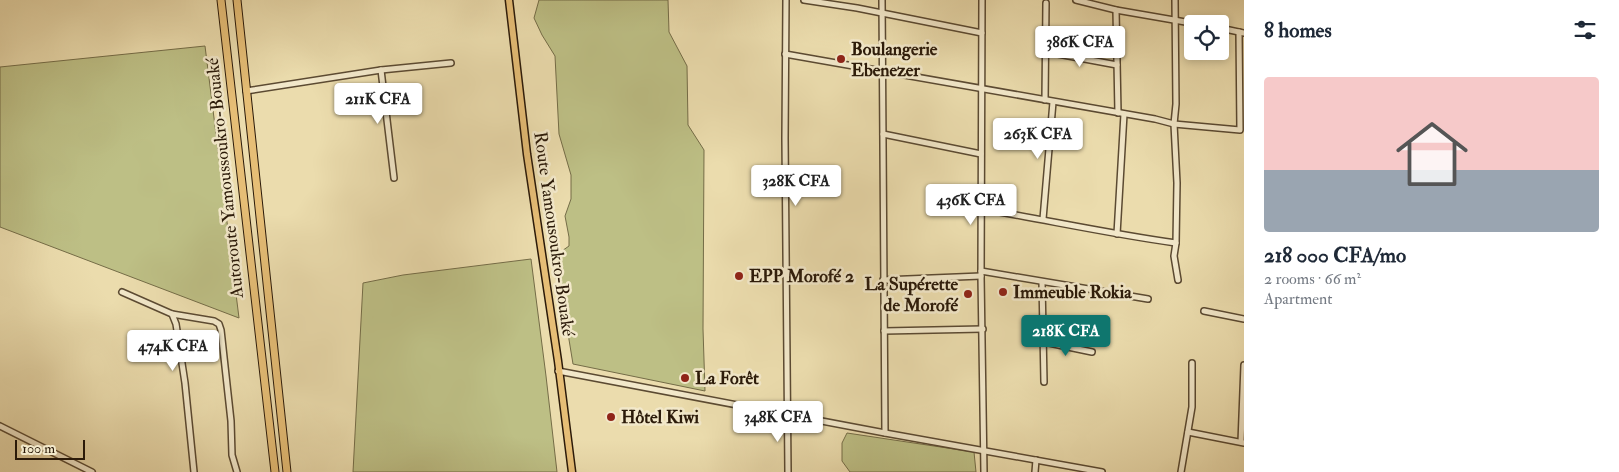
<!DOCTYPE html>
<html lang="en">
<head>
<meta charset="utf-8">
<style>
	:root { --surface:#fff; --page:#f6f6f7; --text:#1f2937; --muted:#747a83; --accent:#0f766e }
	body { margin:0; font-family:"IM FELL Double Pica",serif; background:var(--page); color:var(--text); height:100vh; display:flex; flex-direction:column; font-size:19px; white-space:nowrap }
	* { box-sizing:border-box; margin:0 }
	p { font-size:16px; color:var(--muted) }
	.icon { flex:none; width:28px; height:28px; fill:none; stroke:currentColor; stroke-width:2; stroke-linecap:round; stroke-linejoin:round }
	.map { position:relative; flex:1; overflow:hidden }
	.sheet { display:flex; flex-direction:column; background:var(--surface); width:375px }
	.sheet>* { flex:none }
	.controls { position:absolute; left:1184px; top:15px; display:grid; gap:10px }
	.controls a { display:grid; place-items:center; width:45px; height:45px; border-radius:5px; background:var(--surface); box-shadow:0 2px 8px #0003; font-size:25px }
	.scale { position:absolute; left:15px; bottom:12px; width:70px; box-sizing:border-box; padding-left:5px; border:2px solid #2b1a09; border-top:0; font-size:14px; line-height:18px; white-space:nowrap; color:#2b1a09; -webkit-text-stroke:4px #f2e8ca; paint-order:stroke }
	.price { position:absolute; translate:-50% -42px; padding:0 11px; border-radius:5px; background:#fff; color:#222; font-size:16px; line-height:32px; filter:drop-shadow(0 1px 2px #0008) }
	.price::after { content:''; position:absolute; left:50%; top:30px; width:15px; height:11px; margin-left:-8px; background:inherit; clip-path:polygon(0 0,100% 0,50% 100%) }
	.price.current { background:var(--accent); color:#fff }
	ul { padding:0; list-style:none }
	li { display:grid; align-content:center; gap:10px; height:265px; padding:0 20px }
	li span { display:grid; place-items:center; height:155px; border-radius:5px; color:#555 }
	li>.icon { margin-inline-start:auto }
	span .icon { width:90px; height:90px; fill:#fffc; stroke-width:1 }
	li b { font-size:21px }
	h2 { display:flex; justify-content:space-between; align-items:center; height:60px; padding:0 20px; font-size:21px }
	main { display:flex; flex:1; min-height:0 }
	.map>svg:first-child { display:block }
	.green { fill:#bdbf85; stroke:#746c47 }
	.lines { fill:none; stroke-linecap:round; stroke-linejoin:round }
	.minor-casing { stroke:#5b4a32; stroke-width:8 }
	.major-casing { stroke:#2b1a09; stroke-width:9 }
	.highway-casing { stroke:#2b1a09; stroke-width:9 }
	.minor { stroke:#f2e8ca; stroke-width:5 }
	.major { stroke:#e6be76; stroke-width:6 }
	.highway { stroke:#e6be76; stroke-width:7 }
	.poi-dot { fill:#8f2418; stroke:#f2e8ca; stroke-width:2 }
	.labels { text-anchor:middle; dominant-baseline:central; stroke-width:5; stroke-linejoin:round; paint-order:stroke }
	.poi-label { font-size:18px; font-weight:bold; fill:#2b1a09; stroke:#f2e8ca; text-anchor:start }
	.street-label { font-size:18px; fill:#2b1a09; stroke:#f2e8ca }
</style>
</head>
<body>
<main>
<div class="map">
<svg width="1244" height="472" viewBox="0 0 1244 472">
	<rect width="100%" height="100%" fill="#ebdcad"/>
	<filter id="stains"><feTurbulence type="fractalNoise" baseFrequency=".004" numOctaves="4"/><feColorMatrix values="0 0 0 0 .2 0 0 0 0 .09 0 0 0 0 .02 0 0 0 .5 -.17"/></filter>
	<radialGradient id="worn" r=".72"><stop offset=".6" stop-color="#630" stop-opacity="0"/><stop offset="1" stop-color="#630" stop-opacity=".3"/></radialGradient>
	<!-- green -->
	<g class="green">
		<polygon points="539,0 668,0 669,32 687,66 688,125 704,150 703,329 705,391 573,364 562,297 554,272 554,258 559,253 569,246 569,237 565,216 571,199 571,175 559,134 555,56 542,35 534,18"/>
		<polygon points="205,46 239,318 0,227 0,67"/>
		<polygon points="531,259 546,376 557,472 353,472 363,283 403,275"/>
		<polygon points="847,433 974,452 976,472 850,472 842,461 842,443"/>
	</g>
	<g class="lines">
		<!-- minor casing -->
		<g class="minor-casing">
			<g id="minor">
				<polyline points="786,0 785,138 788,472"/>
				<polyline points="804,0 857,8 982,33"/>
				<polyline points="882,0 885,433"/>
				<polyline points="982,0 981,276 984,472"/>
				<polyline points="1076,0 1116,10 1197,24"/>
				<polyline points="1175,0 1176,104 1174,124 1177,183 1176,243 1174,256 1178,280"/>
				<polyline points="1116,10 1118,113"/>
				<polyline points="1220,28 1244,33"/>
				<polyline points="1047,52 1117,65"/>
				<polyline points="785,54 1155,119 1174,124 1240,130 1239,32"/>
				<polyline points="381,70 394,178"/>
				<polyline points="246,91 381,70 451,63"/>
				<polyline points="1045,100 1046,3"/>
				<polyline points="883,134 981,154"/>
				<path d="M982,209c65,11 129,25 194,34"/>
				<polyline points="1043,219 1053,102"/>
				<polyline points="1117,234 1124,114"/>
				<polyline points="981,271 1148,299"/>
				<polyline points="883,280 981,276"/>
				<polyline points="1042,282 1044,382"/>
				<polyline points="122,292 172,314 176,324 185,383 194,472"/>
				<polyline points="1204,311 1244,319"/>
				<polyline points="172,314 214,321 219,324 221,330 231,421 232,455 237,472"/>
				<polyline points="884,331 983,329"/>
				<polyline points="1044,342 1092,352"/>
				<polyline points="558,371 885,433 1102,472"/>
				<polyline points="0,426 92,472"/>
				<polyline points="1188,432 1244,443"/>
				<polyline points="1241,442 1244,365"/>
				<polyline points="1035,472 1036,460"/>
				<polyline points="1181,472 1192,407 1192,363"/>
			</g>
		</g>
		<!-- major casing -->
		<g class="major-casing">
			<polyline id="major" points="509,0 527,154 558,361 572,472"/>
		</g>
		<!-- highway casing -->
		<g class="highway-casing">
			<g id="highway">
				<polyline points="221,0 275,472"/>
				<polyline points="237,0 287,472"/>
			</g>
		</g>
		<!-- minor -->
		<use href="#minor" class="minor"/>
		<!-- major -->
		<use href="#major" class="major"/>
		<!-- highway -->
		<use href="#highway" class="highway"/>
	</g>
	<!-- markers -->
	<g class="poi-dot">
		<circle cx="841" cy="59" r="5"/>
		<circle cx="739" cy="276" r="5"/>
		<circle cx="1003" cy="292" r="5"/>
		<circle cx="968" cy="294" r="5"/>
		<circle cx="685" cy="378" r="5"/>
		<circle cx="611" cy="417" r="5"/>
	</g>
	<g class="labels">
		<!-- poi labels -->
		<g class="poi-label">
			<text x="851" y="49">Boulangerie<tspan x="851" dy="21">Ebenezer</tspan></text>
			<text x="749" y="276">EPP Morofé 2</text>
			<text x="958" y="284" text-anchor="end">La Supérette<tspan x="958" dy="21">de Morofé</tspan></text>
			<text x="1013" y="292">Immeuble Rokia</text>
			<text x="695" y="378">La Forêt</text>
			<text x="621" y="417">Hôtel Kiwi</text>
		</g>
		<!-- street labels -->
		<g class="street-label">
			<text transform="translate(225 178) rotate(-96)">Autoroute Yamoussoukro-Bouaké</text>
			<text transform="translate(554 234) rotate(82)">Route Yamousoukro-Bouaké</text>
		</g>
	</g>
	<rect width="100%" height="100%" filter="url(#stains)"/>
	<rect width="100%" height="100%" fill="url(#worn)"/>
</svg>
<div class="controls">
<a><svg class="icon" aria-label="locate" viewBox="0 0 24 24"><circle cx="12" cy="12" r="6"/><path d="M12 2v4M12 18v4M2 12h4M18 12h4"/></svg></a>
</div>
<div class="scale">100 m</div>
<b class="price" style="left:1080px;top:68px">386K CFA</b>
<b class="price" style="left:378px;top:125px">211K CFA</b>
<b class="price" style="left:1038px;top:160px">263K CFA</b>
<b class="price" style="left:796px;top:207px">328K CFA</b>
<b class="price" style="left:971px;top:226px">436K CFA</b>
<b class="price current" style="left:1066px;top:357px">218K CFA</b>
<b class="price" style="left:173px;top:372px">474K CFA</b>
<b class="price" style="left:778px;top:443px">348K CFA</b>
</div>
<section class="sheet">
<h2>8 homes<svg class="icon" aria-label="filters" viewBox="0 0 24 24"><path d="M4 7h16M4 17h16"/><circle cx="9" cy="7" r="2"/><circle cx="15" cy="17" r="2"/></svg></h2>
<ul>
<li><span style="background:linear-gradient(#f6c9c9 60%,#9aa5b1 0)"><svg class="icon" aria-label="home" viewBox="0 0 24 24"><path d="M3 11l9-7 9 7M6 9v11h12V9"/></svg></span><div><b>218 000 CFA/mo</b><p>2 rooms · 66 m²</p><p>Apartment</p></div></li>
</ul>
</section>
</main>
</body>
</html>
